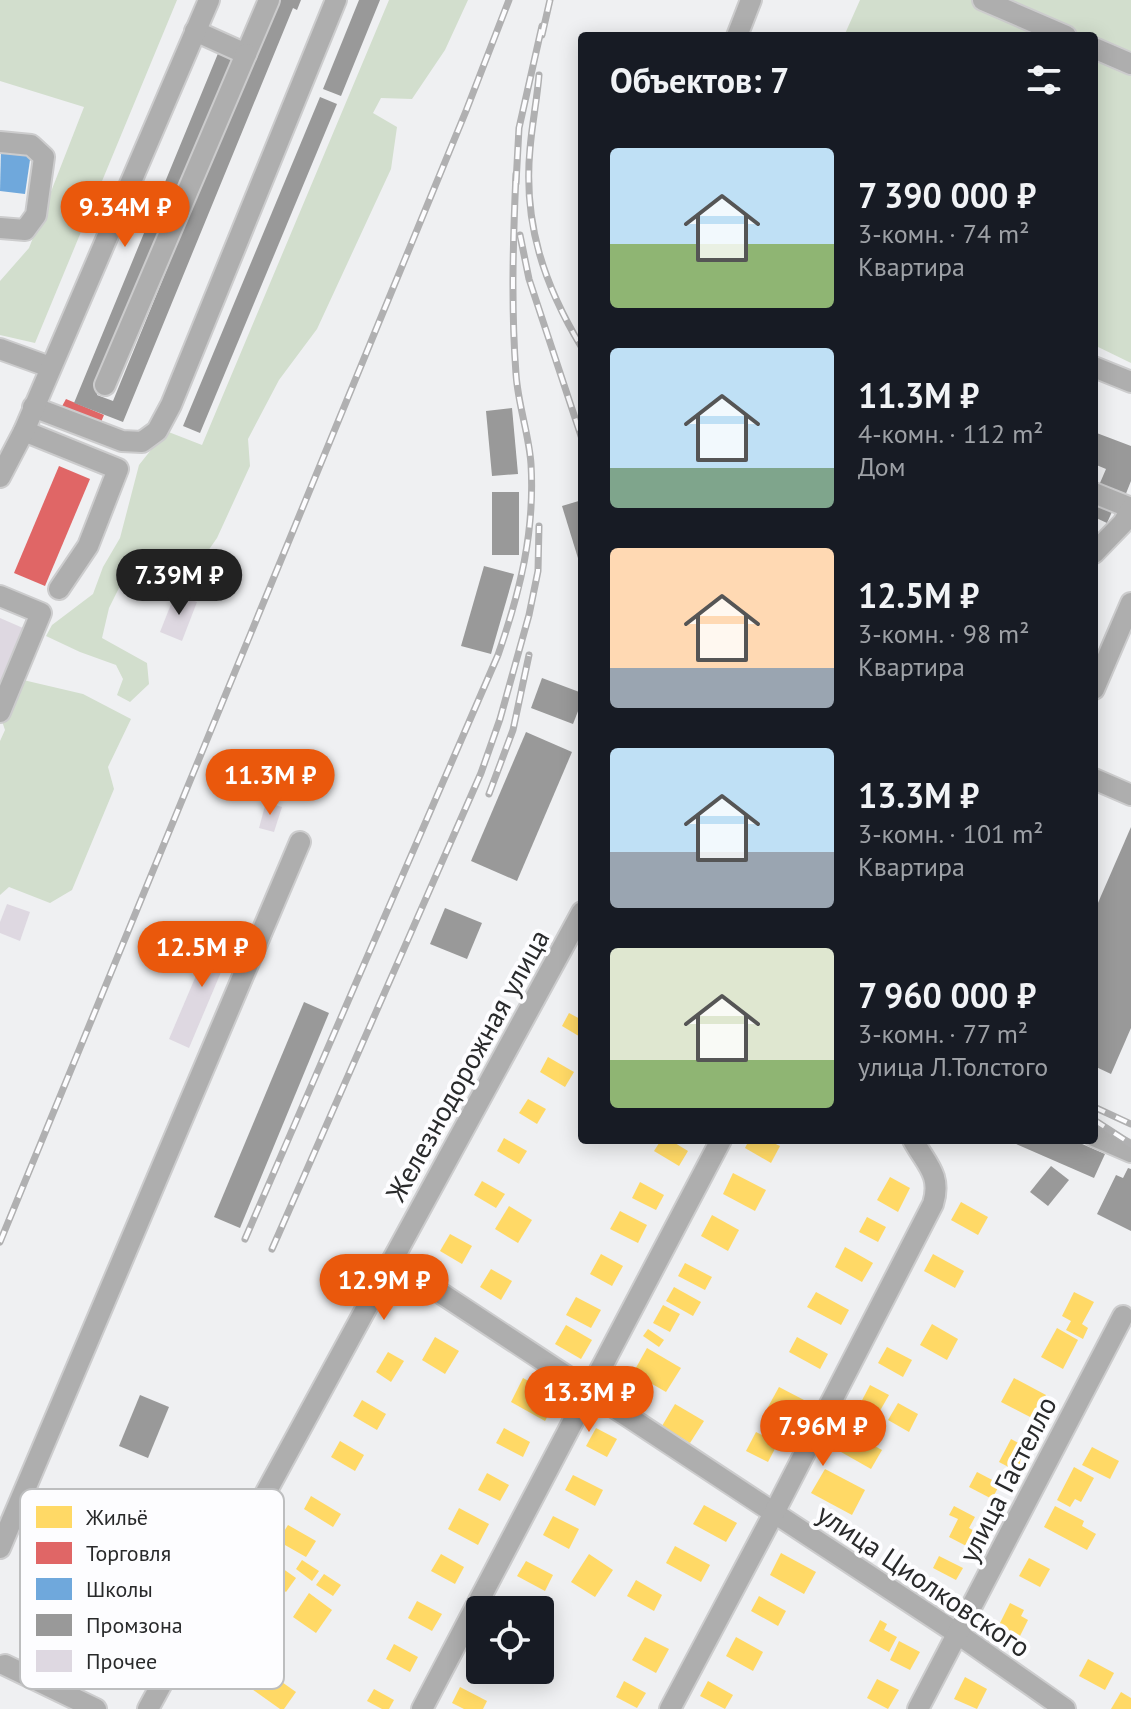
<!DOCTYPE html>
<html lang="ru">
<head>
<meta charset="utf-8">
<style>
	:root { --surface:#171b24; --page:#20242c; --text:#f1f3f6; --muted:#9ea1a6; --accent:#ea580c }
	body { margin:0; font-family:"PT Sans",sans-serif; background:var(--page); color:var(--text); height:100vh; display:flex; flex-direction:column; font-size:30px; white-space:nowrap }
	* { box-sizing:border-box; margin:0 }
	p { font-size:26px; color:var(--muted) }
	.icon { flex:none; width:44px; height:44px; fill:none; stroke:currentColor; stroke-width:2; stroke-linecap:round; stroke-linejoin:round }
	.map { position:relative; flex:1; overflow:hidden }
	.drawer { position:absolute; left:578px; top:32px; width:520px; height:1112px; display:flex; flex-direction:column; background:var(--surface); border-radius:8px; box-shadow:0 4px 20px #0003 }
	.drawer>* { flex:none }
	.controls { position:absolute; left:466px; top:1596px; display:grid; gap:16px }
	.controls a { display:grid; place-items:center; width:88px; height:88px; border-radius:8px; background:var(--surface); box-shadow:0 4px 20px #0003; font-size:40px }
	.price { position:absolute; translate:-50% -68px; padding:0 18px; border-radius:28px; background:var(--accent); color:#fff; font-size:26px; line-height:52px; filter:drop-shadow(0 2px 4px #0008) }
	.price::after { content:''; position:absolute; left:50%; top:48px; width:24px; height:18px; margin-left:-12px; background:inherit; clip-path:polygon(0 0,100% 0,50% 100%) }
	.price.current { background:#222; color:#fff }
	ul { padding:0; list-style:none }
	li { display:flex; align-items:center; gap:24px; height:200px; padding:0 32px }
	li span { display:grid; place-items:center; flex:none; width:224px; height:160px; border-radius:8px; color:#555 }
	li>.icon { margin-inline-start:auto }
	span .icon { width:96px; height:96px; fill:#fffc; stroke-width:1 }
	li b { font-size:34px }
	h2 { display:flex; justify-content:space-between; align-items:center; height:96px; padding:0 32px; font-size:34px }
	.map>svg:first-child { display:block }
	.green { fill:#d2decd }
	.homes { fill:#ffd966 }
	.shops { fill:#e06666 }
	.schools { fill:#6fa8dc }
	.industry { fill:#999 }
	.building { fill:#ded8e1 }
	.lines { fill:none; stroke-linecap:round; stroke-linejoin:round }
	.minor-casing { stroke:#cccccd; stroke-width:24 }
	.minor { stroke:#aeaeae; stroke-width:20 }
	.rail-casing { stroke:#b0b0b1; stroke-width:7 }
	.rail { stroke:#fdfdff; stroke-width:4; stroke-dasharray:12; stroke-linecap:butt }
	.labels { text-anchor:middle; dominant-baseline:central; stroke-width:8; stroke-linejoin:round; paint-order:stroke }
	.street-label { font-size:28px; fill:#292a2b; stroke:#fdfdff }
	.key { fill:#fdfdff; stroke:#bdbebf; stroke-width:2 }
	.key-label { font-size:22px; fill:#292a2b }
</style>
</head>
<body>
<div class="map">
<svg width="1131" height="1709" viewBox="0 0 1131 1709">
	<rect width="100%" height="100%" fill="#eff0f2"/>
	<!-- green -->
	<g class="green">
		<polygon points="0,0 177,0 35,343 0,335 0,281 29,248 84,107 0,81"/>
		<polygon points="389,0 468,0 445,50 412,99 381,98 373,113 397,127 391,169 317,329 279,380 248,439 250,466 217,538 192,574 176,580 127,572 109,608 102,638 147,663 149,684 130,702 117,695 123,679 116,665 80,652 46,636 52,625 93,594 103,567 120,538 139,465 166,431 202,445"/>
		<polygon points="860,0 1131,0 1131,363 1094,345 1094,36 844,36"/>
		<polygon points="19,679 83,694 131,719 108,767 114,789 72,890 50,903 9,887 0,895 0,741 5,730 2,721"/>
	</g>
	<!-- homes -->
	<g class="homes">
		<polygon points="569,1013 582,1020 582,1038 562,1026"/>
		<polygon points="548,1057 574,1072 565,1087 540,1072"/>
		<polygon points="528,1099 546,1109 537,1124 519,1113"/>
		<polygon points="504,1138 527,1151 519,1164 497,1151"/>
		<polygon points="661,1140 670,1140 688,1151 679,1166 654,1151"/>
		<polygon points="749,1140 767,1140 780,1146 771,1163 745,1148"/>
		<polygon points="733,1173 766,1190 755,1211 723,1194"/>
		<polygon points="890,1177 910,1188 898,1212 877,1200"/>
		<polygon points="482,1181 505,1194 496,1208 474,1195"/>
		<polygon points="640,1182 664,1195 656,1210 632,1198"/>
		<polygon points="961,1202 988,1217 978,1235 951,1220"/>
		<polygon points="509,1206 532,1220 518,1243 495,1229"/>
		<polygon points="620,1211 647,1225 638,1243 610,1229"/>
		<polygon points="712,1215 739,1230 728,1251 701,1236"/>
		<polygon points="867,1217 886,1227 878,1242 859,1232"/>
		<polygon points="450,1234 472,1246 462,1264 440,1251"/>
		<polygon points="845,1247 873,1263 862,1282 835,1267"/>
		<polygon points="601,1254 623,1266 612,1286 590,1274"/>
		<polygon points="933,1254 964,1271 955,1288 924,1271"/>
		<polygon points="685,1263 712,1277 705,1290 678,1276"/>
		<polygon points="491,1269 512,1281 501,1300 480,1287"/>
		<polygon points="674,1287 701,1302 693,1316 666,1301"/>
		<polygon points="816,1292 849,1310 841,1325 807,1307"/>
		<polygon points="1074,1292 1094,1302 1082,1324 1088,1328 1083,1339 1066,1330 1071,1321 1062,1316"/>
		<polygon points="576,1297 601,1310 591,1328 566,1315"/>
		<polygon points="663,1305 680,1314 670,1332 653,1323"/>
		<polygon points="932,1324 958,1339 947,1360 920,1345"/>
		<polygon points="566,1325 592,1340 581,1359 555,1344"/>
		<polygon points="1057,1328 1078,1340 1063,1369 1041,1357"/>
		<polygon points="648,1329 664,1340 659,1347 643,1336"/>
		<polygon points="435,1337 459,1351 445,1374 422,1360"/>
		<polygon points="797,1337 828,1354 820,1369 789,1352"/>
		<polygon points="887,1347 912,1360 903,1377 878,1363"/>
		<polygon points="647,1348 681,1368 666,1392 633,1373"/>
		<polygon points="388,1352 404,1361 391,1382 376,1372"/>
		<polygon points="523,1378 558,1397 545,1421 511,1402"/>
		<polygon points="1014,1378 1046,1395 1034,1419 1001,1402"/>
		<polygon points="870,1385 889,1395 877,1416 859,1406"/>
		<polygon points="779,1387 804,1400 793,1420 768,1407"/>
		<polygon points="362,1400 386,1414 377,1430 353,1416"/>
		<polygon points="898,1403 918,1414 909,1432 888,1420"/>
		<polygon points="675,1404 704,1421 690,1443 662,1426"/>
		<polygon points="778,1417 795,1427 788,1439 771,1429"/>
		<polygon points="504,1428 530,1442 523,1457 496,1443"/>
		<polygon points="596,1428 617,1439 607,1457 586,1446"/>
		<polygon points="844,1429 882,1450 871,1469 834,1448"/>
		<polygon points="756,1432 778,1443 768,1462 746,1451"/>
		<polygon points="1011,1439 1028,1448 1016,1471 999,1462"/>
		<polygon points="340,1441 364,1455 355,1471 331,1457"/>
		<polygon points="1092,1447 1119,1461 1110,1479 1082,1465"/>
		<polygon points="1074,1467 1094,1478 1081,1502 1075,1499 1070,1507 1057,1500"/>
		<polygon points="825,1469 865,1490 852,1515 811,1493"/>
		<polygon points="977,1472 1000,1484 992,1499 969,1487"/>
		<polygon points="487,1473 509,1485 500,1501 478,1490"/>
		<polygon points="573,1475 603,1490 595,1506 565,1490"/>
		<polygon points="311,1496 341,1514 333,1527 304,1509"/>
		<polygon points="704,1505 737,1523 726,1542 693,1524"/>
		<polygon points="954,1506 975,1517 969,1528 982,1535 974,1550 949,1537 958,1519 949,1515"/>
		<polygon points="1055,1506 1084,1521 1082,1526 1096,1534 1087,1550 1044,1527"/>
		<polygon points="459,1508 489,1524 478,1545 448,1529"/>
		<polygon points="553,1516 579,1529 569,1549 543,1535"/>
		<polygon points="288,1525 316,1541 306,1557 278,1541"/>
		<polygon points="675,1546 710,1565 701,1582 666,1563"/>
		<polygon points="781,1553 816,1572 804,1594 770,1575"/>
		<polygon points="441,1554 464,1567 455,1584 431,1571"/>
		<polygon points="589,1554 613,1570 595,1597 571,1582"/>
		<polygon points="939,1556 963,1568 956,1580 933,1568"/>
		<polygon points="1029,1558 1050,1569 1040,1587 1019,1576"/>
		<polygon points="302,1560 319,1571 312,1581 296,1569"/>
		<polygon points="272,1561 296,1578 286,1592 263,1575"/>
		<polygon points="526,1561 553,1575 545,1591 517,1576"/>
		<polygon points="324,1574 341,1585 333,1596 316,1585"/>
		<polygon points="636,1580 662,1595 654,1611 627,1596"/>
		<polygon points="309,1593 332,1610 316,1633 293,1617"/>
		<polygon points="759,1596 786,1611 778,1626 751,1611"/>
		<polygon points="507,1600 526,1610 502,1610"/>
		<polygon points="417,1601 442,1614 432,1631 408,1618"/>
		<polygon points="1010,1603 1024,1610 1021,1616 1028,1620 1017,1642 996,1631"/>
		<polygon points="880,1620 887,1624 884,1630 897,1637 889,1652 869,1641"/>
		<polygon points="645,1637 669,1649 656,1673 632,1660"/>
		<polygon points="736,1637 763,1652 753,1671 726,1656"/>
		<polygon points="899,1641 920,1652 910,1670 890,1660"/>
		<polygon points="394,1644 418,1657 410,1672 386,1659"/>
		<polygon points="1088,1659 1114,1673 1105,1690 1079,1676"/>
		<polygon points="262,1668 296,1692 284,1709 280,1709 249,1687"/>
		<polygon points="965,1677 987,1689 977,1709 954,1699"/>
		<polygon points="877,1679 899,1690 888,1709 867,1698"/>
		<polygon points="624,1681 646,1693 637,1708 616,1697"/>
		<polygon points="708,1681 733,1695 725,1709 700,1696"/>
		<polygon points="460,1687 487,1701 483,1709 464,1709 452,1703"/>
		<polygon points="374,1689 394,1700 389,1709 382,1709 367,1701"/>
		<polygon points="1121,1692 1131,1698 1131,1709 1111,1709"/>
	</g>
	<!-- shops -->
	<g class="shops">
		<polygon points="66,399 104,415 99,427 60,410"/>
		<polygon points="59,466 90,479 45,586 14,573"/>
	</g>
	<!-- schools -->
	<polygon class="schools" points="1,149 31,153 25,194 0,191"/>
	<!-- industry -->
	<g class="industry">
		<polygon points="277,0 301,0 297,10 293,8 123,422 74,403 219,51 235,58 97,395 113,401"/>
		<polygon points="359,0 380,0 341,96 323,89"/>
		<polygon points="320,97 337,104 200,433 183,426"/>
		<polygon points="512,408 518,474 492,476 486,411"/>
		<polygon points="1094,432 1131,446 1131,481 1123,501 1097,490 1106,469 1094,464"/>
		<rect x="492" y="492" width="27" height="63"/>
		<polygon points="1094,497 1115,505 1107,523 1094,517"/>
		<polygon points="582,500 582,568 581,568 562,506"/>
		<polygon points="484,566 514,574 491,654 461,646"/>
		<polygon points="542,678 582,693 582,701 573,724 531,708"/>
		<polygon points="526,732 572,752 517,881 471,861"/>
		<polygon points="1131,827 1131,1028 1111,1074 1094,1066 1094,912"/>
		<polygon points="445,908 482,923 467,959 430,944"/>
		<polygon points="304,1002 329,1013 240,1228 214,1217"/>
		<polygon points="1007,1140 1073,1140 1105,1154 1094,1178"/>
		<polygon points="1051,1166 1069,1180 1048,1206 1030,1192"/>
		<polygon points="1128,1168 1131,1169 1131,1231 1097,1214 1116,1175 1123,1178"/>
		<polygon points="140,1395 169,1407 148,1458 119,1446"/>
	</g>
	<!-- building -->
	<g class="building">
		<polygon points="175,594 197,602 182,641 160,632"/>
		<polygon points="0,618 23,628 0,687"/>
		<polygon points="266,802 282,807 274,832 259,828"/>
		<polygon points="7,904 30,912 20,941 0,933 0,922"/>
		<polygon points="215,931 235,939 189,1048 169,1039"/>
	</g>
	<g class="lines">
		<!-- minor casing -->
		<g class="minor-casing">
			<g id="minor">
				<polyline points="983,0 1066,36"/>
				<polyline points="195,31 246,54 269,0"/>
				<polyline points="737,36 751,0"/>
				<polyline points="1094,48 1131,64"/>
				<polyline points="0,142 31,145 44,157 36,215 25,230 0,228"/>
				<polyline points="0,349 50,367"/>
				<polyline points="1094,367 1131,382"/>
				<polyline points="105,385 246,54"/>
				<polyline points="33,407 122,441 142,442 157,431 171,405 336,0"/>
				<polyline points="24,431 118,469 88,546 59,589"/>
				<polyline points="0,477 24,431 209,0"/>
				<polyline points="1094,493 1131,508"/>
				<polyline points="1094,553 1123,523 1131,509"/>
				<polyline points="0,596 41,613 0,712"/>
				<polyline points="1094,689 1131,603"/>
				<polyline points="1094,779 1131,795"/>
				<polyline points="1094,1136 1131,1152"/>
				<polyline points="392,1261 958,1634 1065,1709"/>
				<polyline points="0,1548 300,842"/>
				<polyline points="5,1665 96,1709"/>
				<polyline points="148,1709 582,912"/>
				<polyline points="422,1709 721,1140"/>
				<path d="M670,1709l104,-196 159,-309c9,-29 -7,-40 -20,-64"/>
				<polyline points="918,1709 1123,1316"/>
			</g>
		</g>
		<!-- minor -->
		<use href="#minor" class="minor"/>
		<!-- rail casing -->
		<g class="rail-casing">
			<g id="rail">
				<polyline points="542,35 550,0"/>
				<path d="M539,75c-2,25 -7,49 -9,74 -7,74 14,136 52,199"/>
				<polyline points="516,183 519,128 542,26"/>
				<polyline points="520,235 529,279 582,439"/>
				<polyline points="489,794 513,730 529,655"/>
				<polyline points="1094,1107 1131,1124"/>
				<polyline points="1094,1120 1131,1144"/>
				<path d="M245,1239l253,-584c22,-63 37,-123 33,-191 -2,-30 -13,-59 -15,-90 -5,-67 -3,-133 0,-200"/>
				<polyline points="0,1242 466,111 509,0"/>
				<polyline points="272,1249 481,773 500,719 529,615 538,571 539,526"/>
			</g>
		</g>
		<!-- rail -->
		<use href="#rail" class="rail"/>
	</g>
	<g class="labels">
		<!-- street labels -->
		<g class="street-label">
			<text transform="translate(467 1065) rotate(-61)">Железнодорожная улица</text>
			<text transform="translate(1007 1479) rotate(-63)">улица Гастелло</text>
			<text transform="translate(924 1580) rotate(34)">улица Циолковского</text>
		</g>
	</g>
	<!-- legend -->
	<rect x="20" y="1489" width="264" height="200" rx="12" class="key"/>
	<rect x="36" y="1506" width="36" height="22" fill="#ffd966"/>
	<rect x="36" y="1542" width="36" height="22" fill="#e06666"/>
	<rect x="36" y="1578" width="36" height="22" fill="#6fa8dc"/>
	<rect x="36" y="1614" width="36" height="22" fill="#999"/>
	<rect x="36" y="1650" width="36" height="22" fill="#ded8e1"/>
	<g class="key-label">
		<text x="86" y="1525">Жильё</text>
		<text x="86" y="1561">Торговля</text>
		<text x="86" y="1597">Школы</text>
		<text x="86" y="1633">Промзона</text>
		<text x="86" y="1669">Прочее</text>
	</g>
</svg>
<div class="controls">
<a><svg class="icon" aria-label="locate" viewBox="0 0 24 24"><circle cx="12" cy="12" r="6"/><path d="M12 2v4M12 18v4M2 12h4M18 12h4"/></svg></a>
</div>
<b class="price" style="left:125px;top:249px">9.34M ₽</b>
<b class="price current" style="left:179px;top:617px">7.39M ₽</b>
<b class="price" style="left:270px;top:817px">11.3M ₽</b>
<b class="price" style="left:202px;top:989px">12.5M ₽</b>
<b class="price" style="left:384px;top:1322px">12.9M ₽</b>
<b class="price" style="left:589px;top:1434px">13.3M ₽</b>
<b class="price" style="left:823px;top:1468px">7.96M ₽</b>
<section class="drawer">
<h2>Объектов: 7<svg class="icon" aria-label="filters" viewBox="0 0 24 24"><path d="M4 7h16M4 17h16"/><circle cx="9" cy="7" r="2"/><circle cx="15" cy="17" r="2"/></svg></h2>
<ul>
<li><span style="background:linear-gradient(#bfe0f5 60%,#8fb573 0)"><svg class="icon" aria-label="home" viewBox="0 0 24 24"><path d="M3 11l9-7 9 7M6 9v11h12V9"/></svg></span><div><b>7 390 000 ₽</b><p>3-комн. · 74 m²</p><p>Квартира</p></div></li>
<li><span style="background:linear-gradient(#bfe0f5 75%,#7fa58c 0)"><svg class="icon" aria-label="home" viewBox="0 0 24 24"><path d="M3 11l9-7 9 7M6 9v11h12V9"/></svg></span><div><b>11.3M ₽</b><p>4-комн. · 112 m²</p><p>Дом</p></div></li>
<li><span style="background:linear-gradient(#ffd9b3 75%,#9aa5b1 0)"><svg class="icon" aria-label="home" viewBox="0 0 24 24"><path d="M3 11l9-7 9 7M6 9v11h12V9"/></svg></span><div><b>12.5M ₽</b><p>3-комн. · 98 m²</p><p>Квартира</p></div></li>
<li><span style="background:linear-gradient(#bfe0f5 65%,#9aa5b1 0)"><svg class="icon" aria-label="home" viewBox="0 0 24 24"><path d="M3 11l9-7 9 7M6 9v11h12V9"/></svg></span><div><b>13.3M ₽</b><p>3-комн. · 101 m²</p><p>Квартира</p></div></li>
<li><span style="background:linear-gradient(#dfe7d0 70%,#8fb573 0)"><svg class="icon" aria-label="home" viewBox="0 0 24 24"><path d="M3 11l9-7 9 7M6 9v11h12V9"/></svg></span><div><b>7 960 000 ₽</b><p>3-комн. · 77 m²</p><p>улица Л.Толстого</p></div></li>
</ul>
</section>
</div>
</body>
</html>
